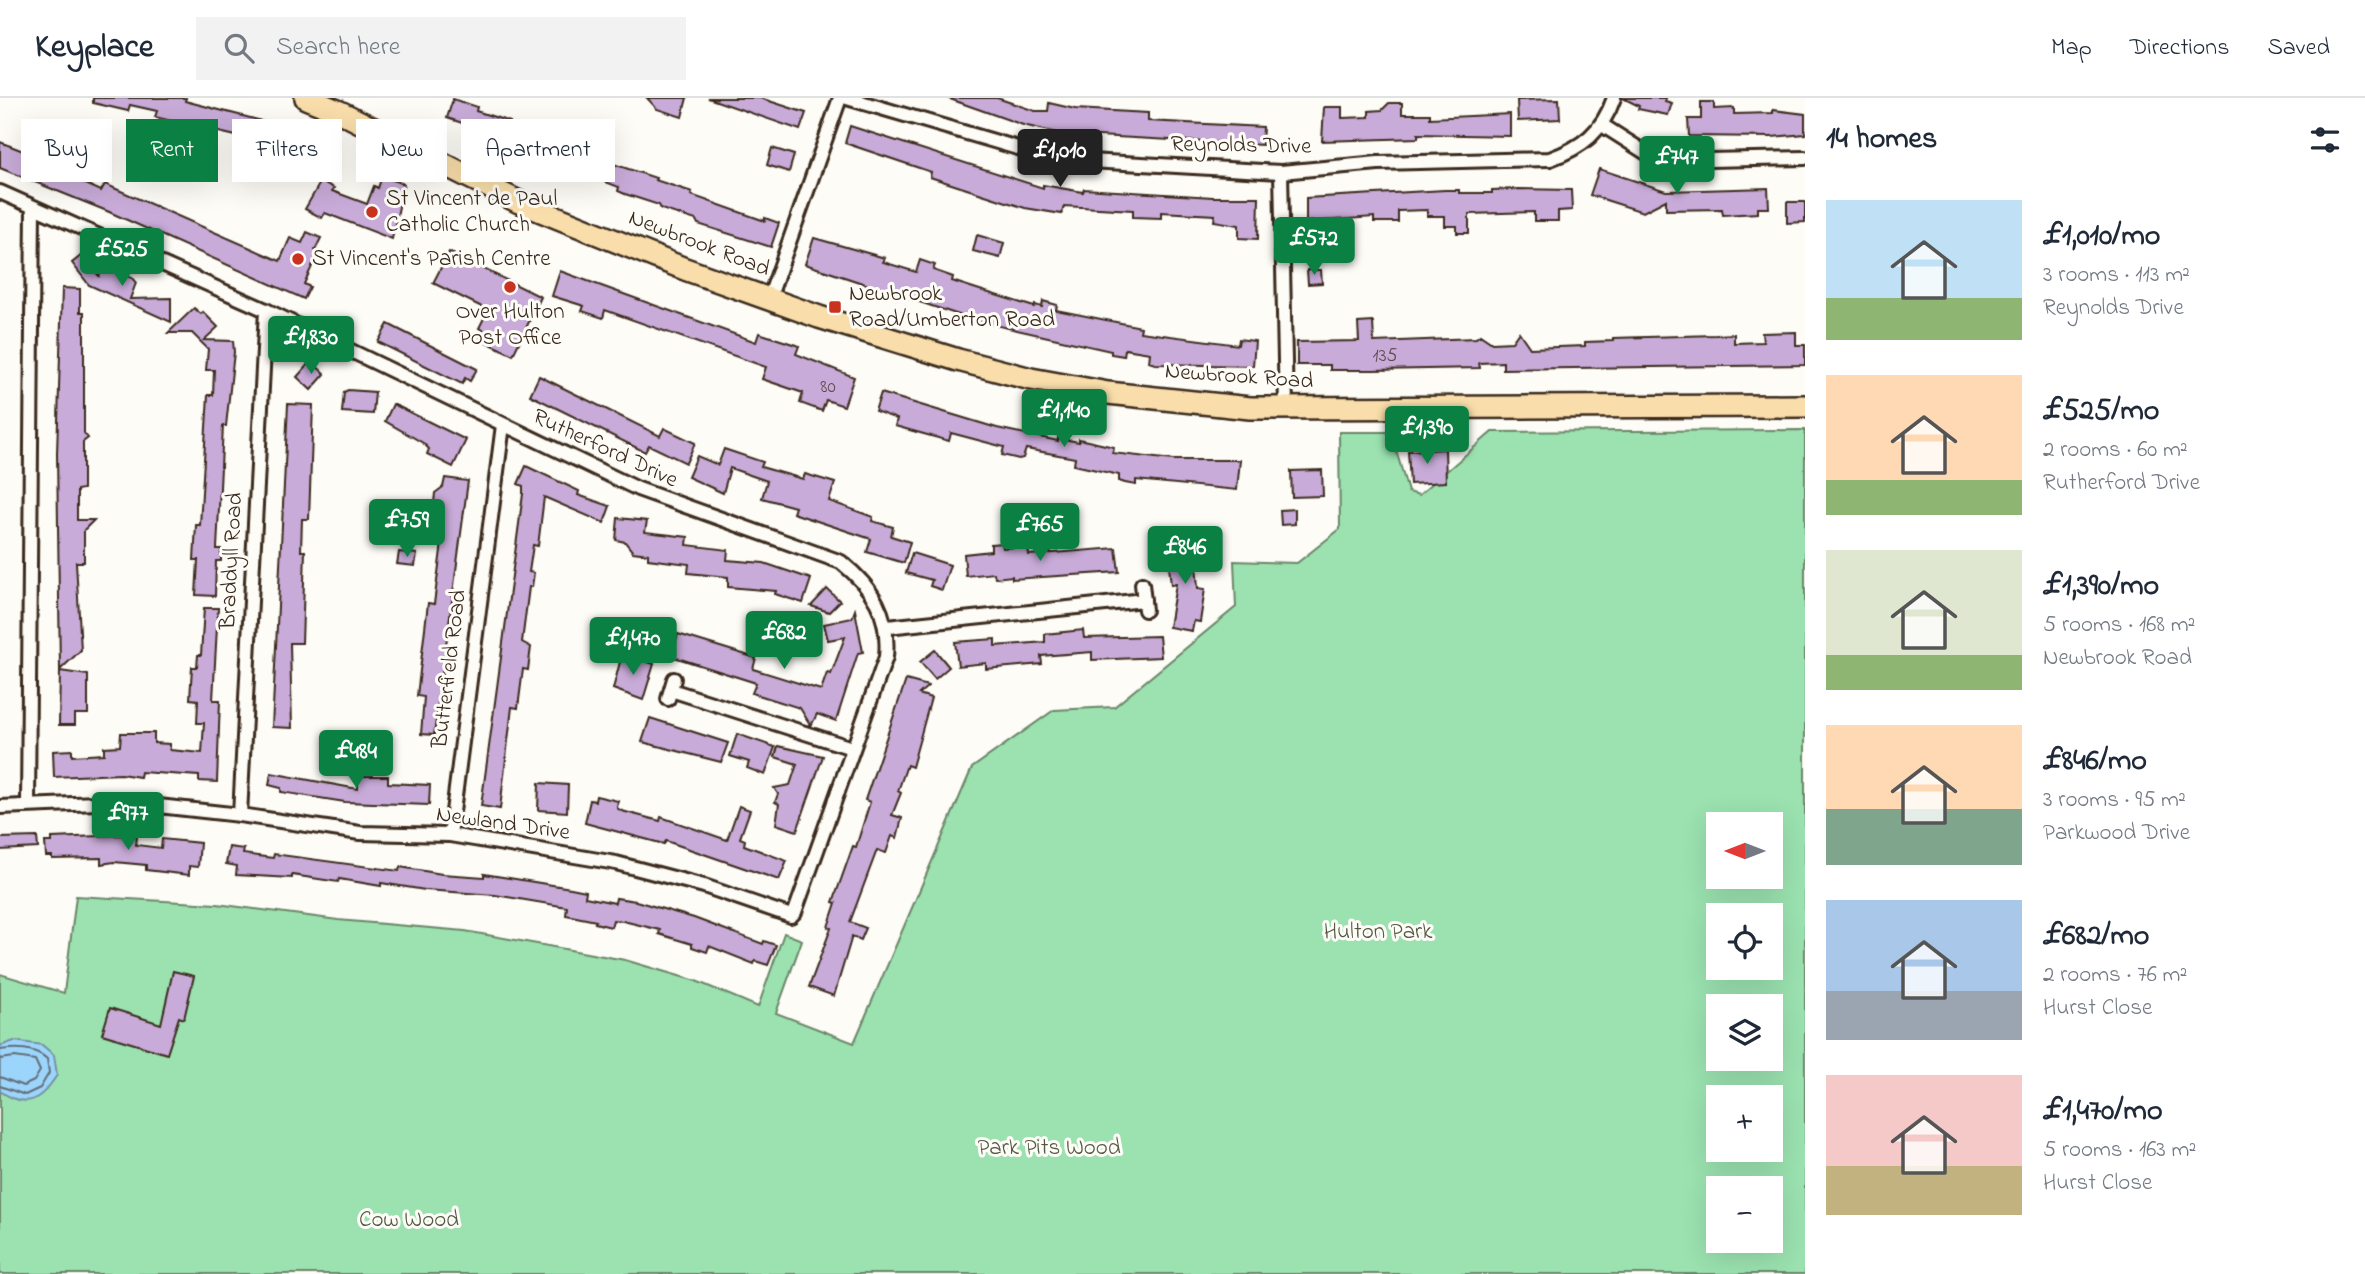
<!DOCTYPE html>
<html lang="en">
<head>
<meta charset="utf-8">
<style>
	:root { --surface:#fff; --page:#f2f2f3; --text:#1f2937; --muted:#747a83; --line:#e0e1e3; --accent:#0b8043 }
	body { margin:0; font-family:"Indie Flower",sans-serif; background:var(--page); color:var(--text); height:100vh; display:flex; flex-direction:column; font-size:26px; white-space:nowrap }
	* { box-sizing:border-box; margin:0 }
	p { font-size:23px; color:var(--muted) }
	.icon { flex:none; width:38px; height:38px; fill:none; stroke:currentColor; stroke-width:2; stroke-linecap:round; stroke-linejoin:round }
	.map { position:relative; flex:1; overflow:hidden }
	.side { display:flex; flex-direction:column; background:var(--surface); width:560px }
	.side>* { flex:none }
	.top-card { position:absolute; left:21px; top:21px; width:665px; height:63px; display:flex; gap:14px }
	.needle { width:46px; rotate:270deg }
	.buttons { position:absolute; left:1706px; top:714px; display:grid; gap:14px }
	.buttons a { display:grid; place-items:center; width:77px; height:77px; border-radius:0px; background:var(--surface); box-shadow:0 7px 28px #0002; font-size:35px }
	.price { position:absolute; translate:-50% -60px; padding:0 16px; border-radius:7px; background:var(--accent); color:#fff; font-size:23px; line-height:46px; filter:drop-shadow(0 2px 4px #0008) }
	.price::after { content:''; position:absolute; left:50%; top:42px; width:21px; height:16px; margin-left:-10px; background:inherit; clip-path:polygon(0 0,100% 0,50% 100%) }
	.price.selected { background:#222; color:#fff }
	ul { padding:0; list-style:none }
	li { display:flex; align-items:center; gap:21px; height:175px; padding:0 21px }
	li span { display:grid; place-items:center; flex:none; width:196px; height:140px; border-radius:0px; color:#555 }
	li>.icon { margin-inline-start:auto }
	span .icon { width:84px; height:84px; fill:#fffc; stroke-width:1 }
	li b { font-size:30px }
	h2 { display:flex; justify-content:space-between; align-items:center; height:84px; padding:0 21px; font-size:30px }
	.pill { padding:0 24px; border-radius:0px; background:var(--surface); box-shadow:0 7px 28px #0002; font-size:24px; line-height:63px }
	.pill.selected { background:var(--accent); color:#fff }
	header { display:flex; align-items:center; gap:42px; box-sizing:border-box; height:98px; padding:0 35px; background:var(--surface); border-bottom:2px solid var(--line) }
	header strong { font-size:33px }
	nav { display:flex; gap:38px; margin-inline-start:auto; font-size:24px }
	.search { width:490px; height:63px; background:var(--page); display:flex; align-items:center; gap:18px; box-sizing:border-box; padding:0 24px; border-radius:0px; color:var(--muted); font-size:26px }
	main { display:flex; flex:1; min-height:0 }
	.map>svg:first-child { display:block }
	.green { fill:#9be2b0; stroke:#6b8667; stroke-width:2; fill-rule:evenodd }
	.water { fill:#9cd5fc; stroke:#7591a3; stroke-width:2 }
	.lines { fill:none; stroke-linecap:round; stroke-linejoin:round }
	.shore { stroke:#626e77; stroke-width:2 }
	.building { fill:#c8abd8; stroke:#3b2a1e; stroke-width:2 }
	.minor-casing { stroke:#3b2a1e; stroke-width:18 }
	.trunk-casing { stroke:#3b2a1e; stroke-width:26 }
	.minor { stroke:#fdfcf7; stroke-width:12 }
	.trunk { stroke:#f9deab; stroke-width:21 }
	.poi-dot { fill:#c8321e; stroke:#fdfcf7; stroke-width:2.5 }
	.labels { text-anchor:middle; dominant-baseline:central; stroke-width:6; stroke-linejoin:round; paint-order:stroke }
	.number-label { font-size:19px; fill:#5e4a4c }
	.street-label { font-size:23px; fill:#3b2a1e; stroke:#fdfcf7 }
	.poi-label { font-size:23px; fill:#3b2a1e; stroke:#fdfcf7; text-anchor:start }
	.park-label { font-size:23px; fill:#535842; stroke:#fdfcf7 }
</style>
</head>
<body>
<header>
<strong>Keyplace</strong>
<div class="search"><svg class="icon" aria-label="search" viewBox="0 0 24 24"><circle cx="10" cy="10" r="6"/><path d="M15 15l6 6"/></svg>Search here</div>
<nav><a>Map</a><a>Directions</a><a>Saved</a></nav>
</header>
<main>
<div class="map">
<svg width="1805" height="1176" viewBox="0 0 1805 1176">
	<rect width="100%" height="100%" fill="#fdfcf7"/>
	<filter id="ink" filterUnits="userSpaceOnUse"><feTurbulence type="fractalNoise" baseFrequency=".0143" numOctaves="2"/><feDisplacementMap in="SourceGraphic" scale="14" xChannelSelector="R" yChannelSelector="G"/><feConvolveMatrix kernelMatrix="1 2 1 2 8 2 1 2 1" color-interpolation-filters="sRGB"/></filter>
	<g filter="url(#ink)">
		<!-- green -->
		<path class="green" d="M1805,332v844h-1805v-300l64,19 12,-97 141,8 121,16 127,11 160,29 71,21 62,26 26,-74 18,7 -26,73 78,30 118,-275 82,-58 60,-3 122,-100 -2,-46 63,2 43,-34 -1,-97h52l17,60 11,3 73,-63zM1718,726h53v53h-53zM1718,817h53v53h-53zM1718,908h53v53h-53zM1718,999h53v53h-53zM1718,1090h53v53h-53z"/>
		<!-- water -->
		<path class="water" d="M14,943l28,4 12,10 3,20c-16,25 -30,35 -57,16v-45z"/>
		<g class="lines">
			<!-- shore -->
			<g class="shore">
				<path d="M0,952c16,-2 34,-3 47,9l2,14 -9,15 -15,7 -25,-9"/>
				<polyline points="0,961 15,959 35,962 40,973 34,983 23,988 0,979"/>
			</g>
		</g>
		<!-- building -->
		<g class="building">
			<polygon points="93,0 186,0 185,3 258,22 305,41 297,61 283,55 281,61 268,56 270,50 257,43 155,19 157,13 130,7 128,13 93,5"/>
			<polygon points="647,0 687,0 682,19 657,11"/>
			<polygon points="708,0 760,0 806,15 800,32"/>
			<polygon points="947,0 997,0 1035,13 1048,13 1049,5 1075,11 1148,15 1148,23 1263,29 1262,47 1061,36 1023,27"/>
			<polygon points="1623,0 1666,0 1665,3 1672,5 1668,17 1638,11 1639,8"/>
			<polygon points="453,1 477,9 476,13 510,24 509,27 578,51 577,54 656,80 655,82 692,94 691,97 765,123 765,120 779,125 771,149 698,126 696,122 661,111 659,107 625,96 618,93 619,89 514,49 514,47 479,35 481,31 447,20"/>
			<polygon points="1559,1 1560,21 1518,23 1517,2"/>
			<polygon points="1701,4 1714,4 1714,11 1734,10 1734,16 1773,15 1773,12 1805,16 1805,36 1772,39 1689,38 1688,21 1701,21"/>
			<polygon points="1389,5 1402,5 1402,16 1430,16 1430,20 1510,16 1510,38 1418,36 1418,40 1322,43 1324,9 1342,9 1342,20 1369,19 1369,13 1382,12"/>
			<polygon points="850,28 1043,90 1043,87 1083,94 1084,91 1213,99 1259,99 1258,141 1239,140 1239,127 1214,123 1215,117 1161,114 1161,120 1133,119 1133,112 1064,108 1062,116 1025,110 930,79 931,74 845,45"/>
			<polygon points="0,44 39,59 37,64 101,93 105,86 280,163 290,140 302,145 307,134 321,140 315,152 319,153 304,186 310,189 304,201 107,113 0,70"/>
			<polygon points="772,50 794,57 789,74 767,67"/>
			<polygon points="1599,71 1666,93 1768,90 1769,110 1758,110 1758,115 1723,117 1722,111 1666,112 1666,102 1643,114 1590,97"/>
			<polygon points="382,78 404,86 392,141 325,115 322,120 305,111 321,83 334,90 332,93 367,106 374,88 378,90"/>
			<polygon points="1519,91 1571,92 1572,112 1558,113 1558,123 1534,123 1534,114 1469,116 1469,135 1457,135 1457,128 1445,128 1445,118 1427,118 1427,112 1398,113 1398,124 1374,124 1374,119 1306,124 1306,100 1445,92 1459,92 1459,95 1492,95 1492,92"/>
			<polygon points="1787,104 1805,104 1805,124 1787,125"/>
			<polygon points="977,137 1004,145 1000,160 973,153"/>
			<polygon points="814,140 885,160 883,164 916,174 920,162 935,167 933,172 953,179 952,183 986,194 1034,209 1035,207 1042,209 1043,203 1057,207 1056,212 1141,229 1140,234 1238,247 1239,241 1255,243 1253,268 1155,266 1149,264 1150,255 1125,251 1124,258 1111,256 1111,253 977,223 805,166"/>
			<polygon points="449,154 541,199 513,257 480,241 483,232 479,230 488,212 433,185"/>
			<polygon points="82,157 99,178 103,168 132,180 136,185 130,201 171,200 171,224 89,187 72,165"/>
			<polygon points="1307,172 1321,172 1322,185 1308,186"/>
			<polygon points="560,173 756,244 759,235 799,248 796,256 854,279 844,308 826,302 822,313 800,305 803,295 762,281 766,269 605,212 603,220 582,213 584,208 552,198"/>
			<polygon points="62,190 80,191 80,214 84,214 84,335 88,340 83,344 83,391 77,392 77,422 94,422 84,432 84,464 76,464 81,552 60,572 57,356"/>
			<polygon points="194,210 201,216 203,214 218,229 204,242 233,243 234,254 226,328 223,328 217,451 221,451 221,463 216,463 215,498 196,497 198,462 194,462 196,427 200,427 208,297 213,297 214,272 206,272 208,251 192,235 168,235"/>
			<polygon points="1373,224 1374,244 1476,240 1480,237 1492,245 1512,244 1519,234 1530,250 1585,248 1585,244 1613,243 1613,240 1716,237 1734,236 1734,245 1763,244 1762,235 1796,234 1796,247 1805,247 1805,267 1503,271 1503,264 1479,265 1480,270 1373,272 1330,272 1330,267 1297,267 1297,244 1359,243 1358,225"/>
			<polygon points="388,226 477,271 470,283 465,280 462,286 378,244"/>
			<polygon points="311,263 325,276 311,292 297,279"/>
			<polygon points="539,278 660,338 664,330 695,345 686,365 649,347 645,354 530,297"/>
			<polygon points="348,292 375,294 373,316 342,314 344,294"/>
			<polygon points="881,295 997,330 1058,343 1058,340 1079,344 1079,341 1114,349 1112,355 1173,362 1240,362 1237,392 1136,382 1136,387 1125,385 1119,383 1119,377 1074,367 1075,360 1026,351 1023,360 1019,361 1002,357 1004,349 951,335 949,343 895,328 897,321 875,313"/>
			<polygon points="288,306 313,307 309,421 302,421 301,453 305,453 302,545 290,545 292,630 272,629"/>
			<polygon points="393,306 466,342 453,369 427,356 429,351 423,345 385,323"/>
			<polygon points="724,351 763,364 761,369 803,381 805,376 835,385 829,403 873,419 872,423 893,429 891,438 910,444 904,465 867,454 871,441 793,415 795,409 762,400 767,383 730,370 723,395 688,379 697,358 718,367"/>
			<polygon points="1445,351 1446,384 1410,386 1408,353"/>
			<polygon points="526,368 579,393 578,397 610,408 604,425 544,399 538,448 533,447 529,474 534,475 532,489 529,489 522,544 531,549 528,572 523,571 518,610 512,609 500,711 481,708 523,396 523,388 518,386"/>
			<polygon points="1322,372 1323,398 1292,399 1291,373"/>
			<polygon points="445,380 468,383 434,637 421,636 424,599 417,598 428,505 434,506 441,452 443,429 436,428 438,410 434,405 435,395 443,389"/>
			<polygon points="1295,411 1295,426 1281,427 1280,412"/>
			<polygon points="618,420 647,423 645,434 688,439 687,447 728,452 727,462 764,465 811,481 803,505 775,496 776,493 728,489 728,479 688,475 689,466 648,461 648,456 633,454 625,444 616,442"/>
			<polygon points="1002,445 1003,450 1028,448 1029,457 1116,450 1119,474 1012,481 1012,478 995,480 994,475 966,478 964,456 991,453 991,446"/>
			<polygon points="1198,445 1200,466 1196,466 1198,490 1205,491 1200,524 1194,523 1192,533 1169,529 1176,486 1171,487 1167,449"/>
			<polygon points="399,454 417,456 415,468 397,466"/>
			<polygon points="912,455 950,467 942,492 930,488 932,482 906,475"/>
			<polygon points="827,491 840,503 829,514 811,508"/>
			<polygon points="204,510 218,510 213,602 220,602 217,684 199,683 199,678 141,674 140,679 121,676 54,679 53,653 72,652 72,658 104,656 104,649 120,648 121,635 154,635 154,645 170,646 170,652 202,655 204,625 197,625 198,602 190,601 192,569 197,569 198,557 201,557"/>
			<polygon points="855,512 863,554 858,555 836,623 817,616 811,628 800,610 752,595 756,585 671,558 678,536 756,560 753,571 821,592 827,575 831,576 845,539 828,542 824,526 852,520"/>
			<polygon points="1083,532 1084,540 1159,538 1161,559 1092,562 1092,554 1041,558 1042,566 986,571 986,565 958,568 955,544 995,541 995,548 1045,544 1045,536"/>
			<polygon points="935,552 949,569 935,581 920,564"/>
			<polygon points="622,556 654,566 643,602 613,591"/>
			<polygon points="60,573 88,577 88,616 75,616 75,627 59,627"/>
			<polygon points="906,582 928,588 919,596 931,600 912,669 907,667 898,693 901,695 892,717 902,720 897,740 892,738 886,755 877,752 850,824 866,830 861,842 852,838 834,898 809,889 831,830 828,829 836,805 833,804 853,748 856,749 870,704 865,702"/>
			<polygon points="650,620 728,645 721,664 642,644"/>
			<polygon points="737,636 775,649 765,677 747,670 749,664 730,658"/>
			<polygon points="778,648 823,658 797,733 776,726 779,706 775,704 778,696 774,690 790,687 797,666 775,659"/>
			<polygon points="271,675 358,691 358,678 388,678 388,685 430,687 429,707 345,704 281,694 281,690 269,687"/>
			<polygon points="539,685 568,687 567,714 538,712"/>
			<polygon points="596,698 618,703 617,710 622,713 660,723 661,719 727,742 739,708 750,712 740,740 745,742 744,747 787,763 779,782 666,743 664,746 585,725 590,702 595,703"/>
			<polygon points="124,737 137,739 136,747 161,750 162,741 200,745 198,769 189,768 189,777 146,772 146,767 114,764 101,766 101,760 52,761 52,758 46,758 45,744 52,744 52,740"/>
			<polygon points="37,739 38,750 0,752 0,740"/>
			<polygon points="229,749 244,751 243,756 273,760 274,756 399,773 400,769 442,776 484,779 484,776 571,790 586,793 585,799 615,805 616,800 636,803 694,820 763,846 764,843 776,847 768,867 755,863 754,866 709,848 707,854 692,849 692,846 659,836 660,832 623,823 613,822 611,829 595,825 596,823 566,817 567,809 495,797 425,792 381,785 381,788 339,781 338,784 292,777 292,780 236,777 237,768 226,766"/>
			<polygon points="173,873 194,878 184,921 179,919 167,956 102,936 110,910 161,926"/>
		</g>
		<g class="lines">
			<!-- minor casing -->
			<g class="minor-casing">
				<g id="minor">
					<path d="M847,0l208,61 226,13 97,-9 172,-4c33,-12 52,-27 64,-61"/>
					<polyline points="1602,27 1654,60 1663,63 1805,60"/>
					<polyline points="1281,74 1286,310"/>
					<path d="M0,94l266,118 372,179 203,73c32,26 49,53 45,95l-91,255 -4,4 -87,-30 -88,-23 -166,-28 -90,-2 -120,-18 -118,-13 -122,5"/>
					<polyline points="769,201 840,0"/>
					<polyline points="1142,486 1145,512"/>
					<polyline points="887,529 1144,502"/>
					<polyline points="671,592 852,650"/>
					<polyline points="668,601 674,581"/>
					<polyline points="28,706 33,109"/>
					<polyline points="240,717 266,212"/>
					<polyline points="450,737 503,327"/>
				</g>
			</g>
			<!-- trunk casing -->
			<g class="trunk-casing">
				<polyline id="trunk" points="306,0 340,14 519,104 685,171 819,219 958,262 1031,281 1108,295 1250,310 1805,308"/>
			</g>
			<!-- minor -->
			<use href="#minor" class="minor"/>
			<!-- trunk -->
			<use href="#trunk" class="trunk"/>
		</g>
	</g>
	<!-- markers -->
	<g class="poi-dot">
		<circle cx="372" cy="114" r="7"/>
		<circle cx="298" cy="161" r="7"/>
		<circle cx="510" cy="189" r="7"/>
		<rect x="828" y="202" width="14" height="14" rx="3.5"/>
	</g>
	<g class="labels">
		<!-- number labels -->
		<g class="number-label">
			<text x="1385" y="258">135</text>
			<text x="828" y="289">80</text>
		</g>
		<!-- street labels -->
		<g class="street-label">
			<text transform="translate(1241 48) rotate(1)">Reynolds Drive</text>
			<text transform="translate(699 146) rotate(21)">Newbrook Road</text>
			<text transform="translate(1239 279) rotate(4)">Newbrook Road</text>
			<text transform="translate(605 351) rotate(25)">Rutherford Drive</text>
			<text transform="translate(232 463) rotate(-87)">Braddyll Road</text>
			<text transform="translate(450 571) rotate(-83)">Butterfield Road</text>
			<text transform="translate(503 726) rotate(8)">Newland Drive</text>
		</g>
		<!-- poi labels -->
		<g class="poi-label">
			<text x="386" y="101">St Vincent de Paul<tspan x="386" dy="26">Catholic Church</tspan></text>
			<text x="312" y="161">St Vincent's Parish Centre</text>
			<text x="849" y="196">Newbrook<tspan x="849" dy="26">Road/Umberton Road</tspan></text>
			<text x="510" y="214" text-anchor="middle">Over Hulton<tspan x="510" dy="26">Post Office</tspan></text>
		</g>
		<!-- park labels -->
		<g class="park-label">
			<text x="1378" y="834">Hulton Park</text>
			<text x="1049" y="1050">Park Pits Wood</text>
			<text x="409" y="1122">Cow Wood</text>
		</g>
	</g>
</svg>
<div class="buttons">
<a><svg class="needle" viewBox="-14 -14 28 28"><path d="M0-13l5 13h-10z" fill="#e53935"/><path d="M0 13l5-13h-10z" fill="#747a83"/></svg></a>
<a><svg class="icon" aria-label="locate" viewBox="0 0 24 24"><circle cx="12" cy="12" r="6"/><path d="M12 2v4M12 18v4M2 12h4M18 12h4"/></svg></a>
<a><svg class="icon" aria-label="layers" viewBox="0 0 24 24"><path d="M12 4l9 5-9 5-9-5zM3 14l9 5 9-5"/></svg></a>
<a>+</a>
<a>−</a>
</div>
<b class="price selected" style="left:1060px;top:91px">£1,010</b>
<b class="price" style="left:1677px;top:98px">£747</b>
<b class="price" style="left:1314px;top:179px">£572</b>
<b class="price" style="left:122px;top:190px">£525</b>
<b class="price" style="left:311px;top:278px">£1,830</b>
<b class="price" style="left:1064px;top:351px">£1,140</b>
<b class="price" style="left:1427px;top:368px">£1,390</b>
<b class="price" style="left:407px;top:461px">£759</b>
<b class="price" style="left:1040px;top:465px">£765</b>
<b class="price" style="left:1185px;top:488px">£846</b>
<b class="price" style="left:784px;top:573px">£682</b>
<b class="price" style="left:633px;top:579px">£1,470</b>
<b class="price" style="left:356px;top:692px">£484</b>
<b class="price" style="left:128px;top:754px">£977</b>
<div class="top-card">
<a class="pill">Buy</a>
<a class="pill selected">Rent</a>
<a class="pill">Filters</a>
<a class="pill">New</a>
<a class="pill">Apartment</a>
</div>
</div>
<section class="side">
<h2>14 homes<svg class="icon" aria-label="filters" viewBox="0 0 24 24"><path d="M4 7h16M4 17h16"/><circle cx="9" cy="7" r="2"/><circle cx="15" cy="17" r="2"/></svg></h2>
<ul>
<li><span style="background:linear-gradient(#bfe0f5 70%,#8fb573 0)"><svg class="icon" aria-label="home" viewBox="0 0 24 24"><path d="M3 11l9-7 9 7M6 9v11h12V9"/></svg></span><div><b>£1,010/mo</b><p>3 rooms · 113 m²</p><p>Reynolds Drive</p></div></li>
<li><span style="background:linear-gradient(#ffd9b3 75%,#8fb573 0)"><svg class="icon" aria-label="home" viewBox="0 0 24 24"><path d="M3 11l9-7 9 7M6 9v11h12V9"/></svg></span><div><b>£525/mo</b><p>2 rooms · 60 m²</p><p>Rutherford Drive</p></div></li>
<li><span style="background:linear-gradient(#dfe7d0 75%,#8fb573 0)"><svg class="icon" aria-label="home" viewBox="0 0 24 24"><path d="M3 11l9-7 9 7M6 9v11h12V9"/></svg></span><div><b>£1,390/mo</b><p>5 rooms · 168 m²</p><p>Newbrook Road</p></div></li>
<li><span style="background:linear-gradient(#ffd9b3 60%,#7fa58c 0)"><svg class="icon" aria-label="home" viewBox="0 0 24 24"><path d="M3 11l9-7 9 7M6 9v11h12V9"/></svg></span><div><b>£846/mo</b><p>3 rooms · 95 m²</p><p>Parkwood Drive</p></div></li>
<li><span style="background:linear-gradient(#a9c7e8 65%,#9aa5b1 0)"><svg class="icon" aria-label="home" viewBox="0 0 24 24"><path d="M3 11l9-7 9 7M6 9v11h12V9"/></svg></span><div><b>£682/mo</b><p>2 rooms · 76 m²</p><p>Hurst Close</p></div></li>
<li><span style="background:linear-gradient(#f6c9c9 65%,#c2b280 0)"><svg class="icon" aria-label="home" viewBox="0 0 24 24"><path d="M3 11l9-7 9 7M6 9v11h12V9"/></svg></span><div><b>£1,470/mo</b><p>5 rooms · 163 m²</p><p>Hurst Close</p></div></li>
</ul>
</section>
</main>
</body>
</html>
